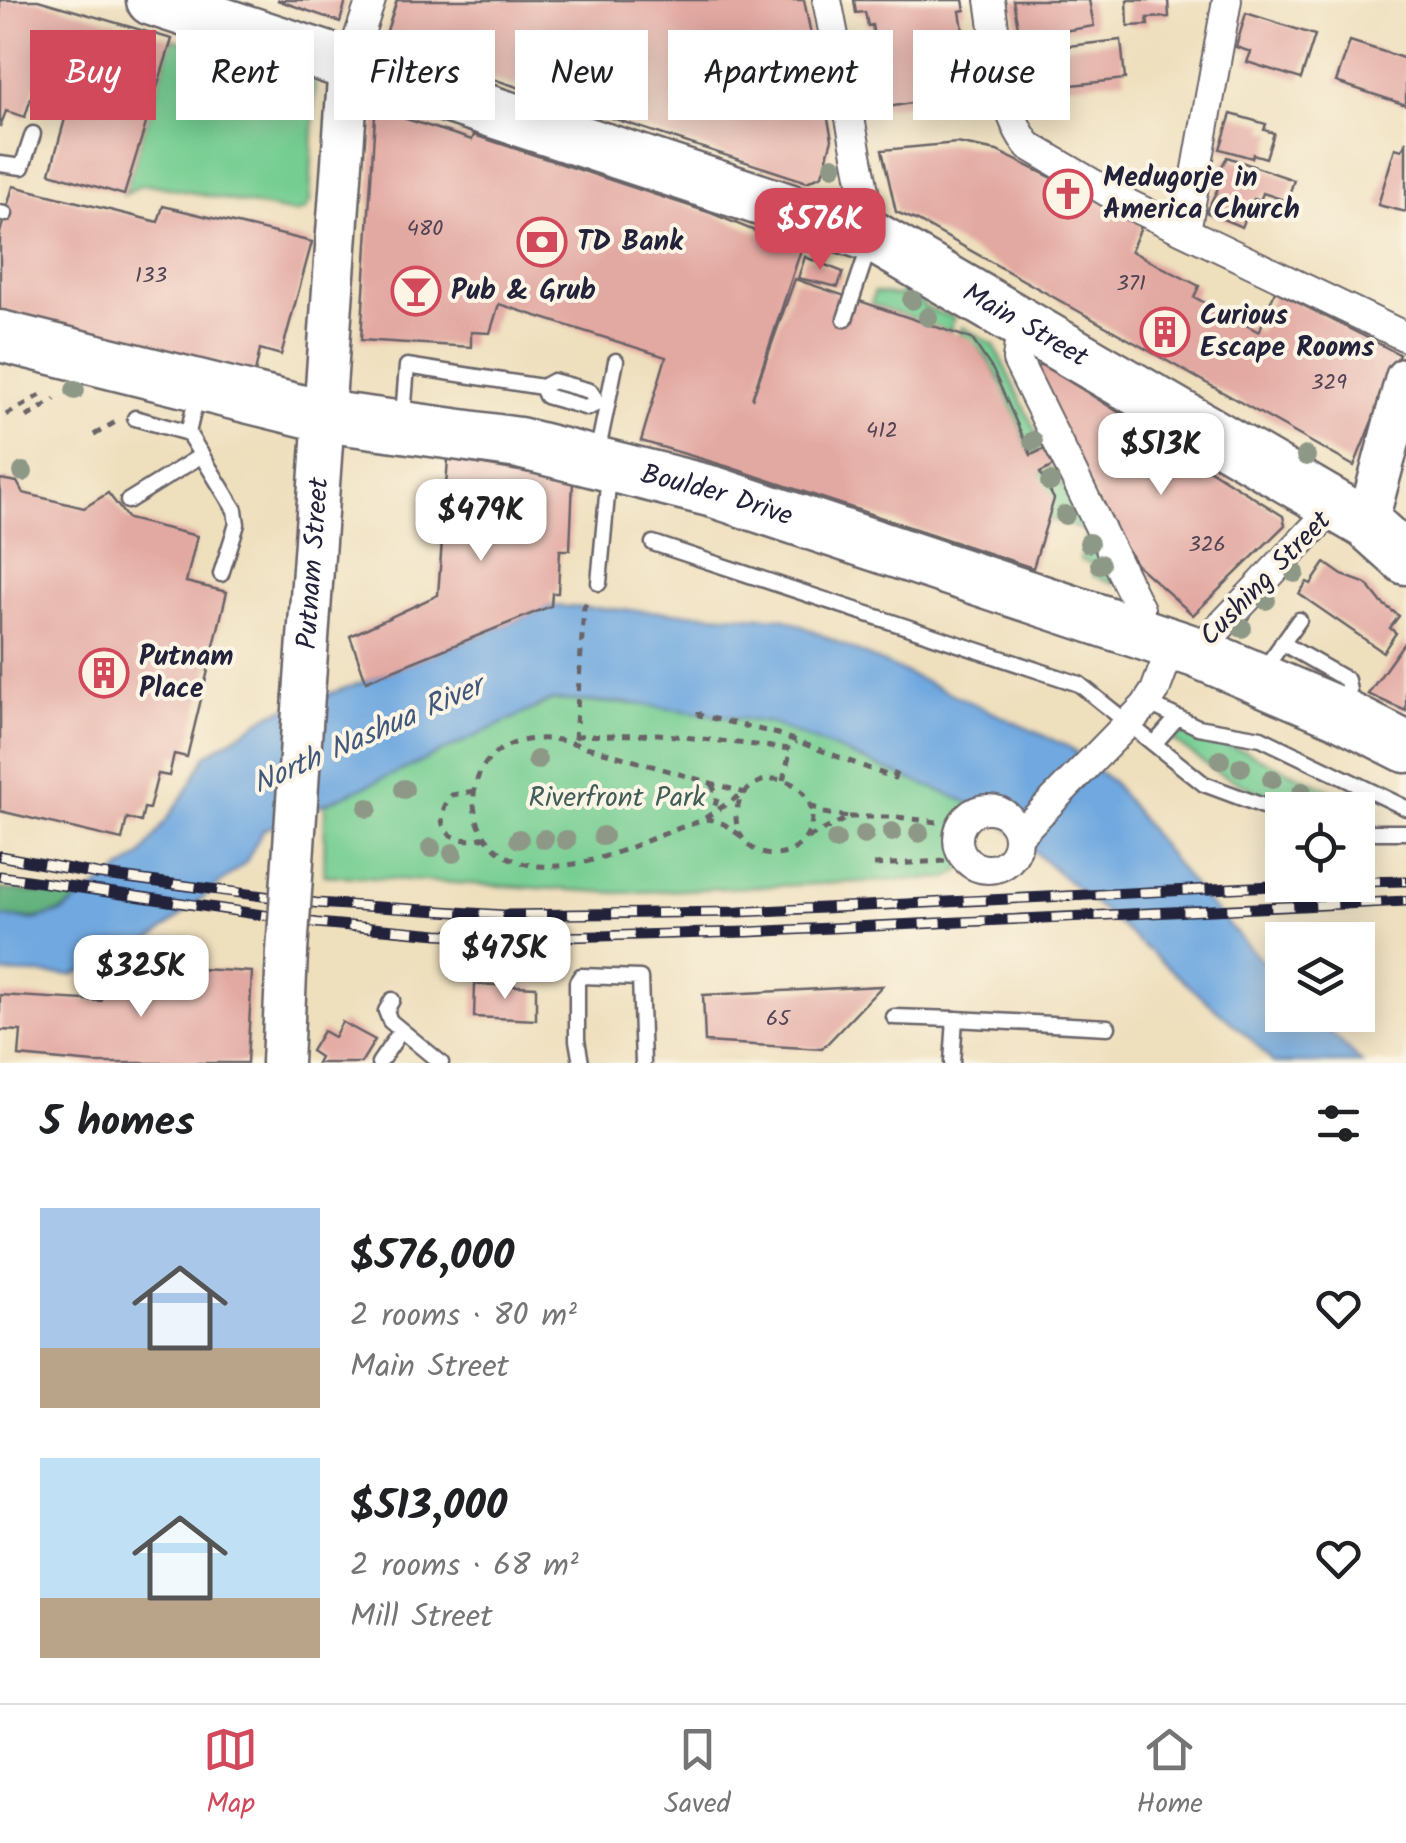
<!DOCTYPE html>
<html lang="en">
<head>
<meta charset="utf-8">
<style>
	:root { --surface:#fff; --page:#f2f2f2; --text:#202124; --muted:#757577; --line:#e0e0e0; --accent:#d1495b }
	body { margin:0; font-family:Kalam,sans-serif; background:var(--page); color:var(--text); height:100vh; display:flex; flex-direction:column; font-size:38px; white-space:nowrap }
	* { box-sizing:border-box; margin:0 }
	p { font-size:32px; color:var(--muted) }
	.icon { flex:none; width:55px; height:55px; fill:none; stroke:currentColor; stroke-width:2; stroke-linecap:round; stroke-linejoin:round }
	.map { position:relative; height:1063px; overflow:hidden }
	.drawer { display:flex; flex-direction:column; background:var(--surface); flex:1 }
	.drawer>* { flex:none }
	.banner { position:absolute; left:30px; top:30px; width:1348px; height:90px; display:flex; gap:20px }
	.buttons { position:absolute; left:1265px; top:792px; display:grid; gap:20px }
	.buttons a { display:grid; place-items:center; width:110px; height:110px; border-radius:0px; background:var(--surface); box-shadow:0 5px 25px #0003; font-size:50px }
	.price { position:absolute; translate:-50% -85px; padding:0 22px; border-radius:20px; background:#fff; color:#222; font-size:32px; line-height:65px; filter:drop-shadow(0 2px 5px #0008) }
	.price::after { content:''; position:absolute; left:50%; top:60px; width:30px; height:22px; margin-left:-15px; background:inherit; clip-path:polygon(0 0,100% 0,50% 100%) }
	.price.current { background:var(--accent); color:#fff }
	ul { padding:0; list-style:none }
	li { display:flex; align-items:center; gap:30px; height:250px; padding:0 40px }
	li span { display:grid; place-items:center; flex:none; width:280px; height:200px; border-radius:0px; color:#555 }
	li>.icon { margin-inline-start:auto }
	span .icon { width:120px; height:120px; fill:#fffc; stroke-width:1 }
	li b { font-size:42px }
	h2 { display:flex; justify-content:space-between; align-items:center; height:120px; padding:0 40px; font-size:42px }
	.tag { padding:0 35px; border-radius:0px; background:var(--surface); box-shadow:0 5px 25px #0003; font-size:35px; line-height:90px }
	.tag.current { background:var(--accent); color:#fff }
	.tab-bar { display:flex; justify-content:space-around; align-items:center; height:140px; border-top:2px solid var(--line); background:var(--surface); font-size:28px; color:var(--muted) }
	.tab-bar a { display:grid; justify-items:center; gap:5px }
	.tab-bar .current { color:var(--accent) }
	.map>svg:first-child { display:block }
	.green { fill:#75cd92; stroke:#4c7866; stroke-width:2.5 }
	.forest { fill:#60b07c; stroke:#41695c; stroke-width:2.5 }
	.water { fill:#6fa8df; stroke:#48658d; stroke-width:2.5 }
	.building { fill:#e2a8a2 }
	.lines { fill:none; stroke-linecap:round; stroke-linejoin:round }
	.lane-casing { stroke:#696468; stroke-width:19 }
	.street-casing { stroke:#696468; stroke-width:32 }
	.secondary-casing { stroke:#696468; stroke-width:45 }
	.highway-casing { stroke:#696468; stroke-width:55 }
	.path { stroke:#696468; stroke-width:5; stroke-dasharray:8 8; stroke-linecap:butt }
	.lane { stroke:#fff; stroke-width:14 }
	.street { stroke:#fff; stroke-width:28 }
	.secondary { stroke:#fff; stroke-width:40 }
	.highway { stroke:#fff; stroke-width:50 }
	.rail-casing { stroke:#22223b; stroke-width:11 }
	.rail { stroke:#fcf5e5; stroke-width:8; stroke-dasharray:22; stroke-linecap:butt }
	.secondary-bridge-casing { stroke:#696468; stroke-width:45; stroke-linecap:butt }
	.secondary-bridge { stroke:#fff; stroke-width:40 }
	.tree { fill:#8e9886 }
	.labels { text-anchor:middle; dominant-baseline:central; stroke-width:8; stroke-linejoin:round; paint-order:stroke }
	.number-label { font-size:22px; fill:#524455 }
	.poi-label { font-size:28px; font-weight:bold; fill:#22223b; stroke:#fcf5e5; text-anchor:start }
	.street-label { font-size:28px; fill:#22223b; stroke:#fcf5e5 }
	.park-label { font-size:28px; fill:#3f5e59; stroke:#fcf5e5 }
	.water-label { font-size:30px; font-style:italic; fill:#41587d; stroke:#fcf5e5 }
</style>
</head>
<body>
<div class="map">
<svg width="1406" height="1063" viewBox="0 0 1406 1063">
	<rect width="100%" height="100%" fill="#fcf5e5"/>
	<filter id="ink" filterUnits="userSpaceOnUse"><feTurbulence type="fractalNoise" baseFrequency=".01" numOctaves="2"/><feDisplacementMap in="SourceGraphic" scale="20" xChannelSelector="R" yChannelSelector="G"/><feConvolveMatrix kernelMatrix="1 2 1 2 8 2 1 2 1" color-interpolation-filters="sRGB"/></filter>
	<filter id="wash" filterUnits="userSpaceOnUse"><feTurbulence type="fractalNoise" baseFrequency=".0048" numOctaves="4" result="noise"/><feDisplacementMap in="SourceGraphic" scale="40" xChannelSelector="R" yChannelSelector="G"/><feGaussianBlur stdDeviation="2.25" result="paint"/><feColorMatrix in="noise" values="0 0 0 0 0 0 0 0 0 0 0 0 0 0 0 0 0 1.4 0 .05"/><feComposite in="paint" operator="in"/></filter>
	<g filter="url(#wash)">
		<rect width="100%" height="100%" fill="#eedfbd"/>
		<!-- green -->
		<g class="green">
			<polygon points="172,39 315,83 310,202 305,210 294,213 154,185 141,185 124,195"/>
			<polygon points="905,289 919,294 924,307 954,318 950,332 871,304 874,292 898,296"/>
			<path d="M962,327l32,18 50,104 -13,6c-13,-33 -37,-108 -72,-120z"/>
			<polygon points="1053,466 1114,583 1093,576 1095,565 1080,560 1088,531 1048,519 1040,473"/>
			<path d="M553,700c72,5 149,3 220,24 72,21 144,54 212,85 -27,9 -34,32 -16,54l-20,15 -331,15 -294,-18 1,-71z"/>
			<polygon points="1176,732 1245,751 1375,811 1304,810 1286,804 1218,773 1174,741"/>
		</g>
		<!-- forest -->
		<path class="forest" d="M0,889l84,8c-31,22 -47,23 -84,20z"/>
		<!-- water -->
		<polygon class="water" points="551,606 784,618 1069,747 1112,782 1196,890 1282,983 1282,1015 1313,1015 1362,1063 1273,1063 1253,1041 985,809 770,723 630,703 552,700 408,768 263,830 246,862 156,936 121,957 72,975 0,973 0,917 34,920 63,912 142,855 186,792 206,755 273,713 366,681"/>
		<g id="blocks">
			<!-- building -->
			<g class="building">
				<polygon points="0,0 38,0 172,39 124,195 50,173 71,97 35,85 25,117 6,111 0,127"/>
				<polygon points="277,0 346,0 340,22"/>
				<polygon points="397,0 804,0 832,139 822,175 807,182 383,43"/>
				<polygon points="854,0 963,0 965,10 960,11 966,49 972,48 974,62 981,61 986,90 871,110 866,84 877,82 875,68 879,67 872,25 868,26 865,12 856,13"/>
				<polygon points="1013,0 1089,0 1094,26 1020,38"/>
				<polygon points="1127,0 1168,0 1169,17 1147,18 1148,25 1128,26"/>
				<polygon points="1246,13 1315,35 1301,79 1247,62 1251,52 1236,47"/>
				<polygon points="1121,40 1125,79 1054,87 1050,48"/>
				<polygon points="1350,41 1406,59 1406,105 1336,82"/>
				<polygon points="381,111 472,140 474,135 711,213 801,250 752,399 795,279 972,339 993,370 1031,455 1044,449 1053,466 1040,473 1054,499 1033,568 729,467 641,441 666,357 499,304 490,333 471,332 471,347 361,340 375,116"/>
				<polygon points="1231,114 1266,124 1264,130 1274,133 1266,158 1253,154 1252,158 1220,149"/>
				<polygon points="1406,141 1406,212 1378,205 1395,148 1402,150"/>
				<polygon points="957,143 997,151 1143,222 1131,251 1199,286 1194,297 1259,332 1275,291 1399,354 1354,466 918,221 896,212 882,150"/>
				<polygon points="1227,157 1294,180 1287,201 1263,193 1260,201 1254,199 1242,227 1206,212 1219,186 1213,183"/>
				<polygon points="13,186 158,222 163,206 312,242 281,355 260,349 255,373 0,310 0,233"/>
				<polygon points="805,257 843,272 838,287 798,278"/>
				<polygon points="1042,364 1283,516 1285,525 1193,615 1136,564 1097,501 1033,370"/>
				<polygon points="448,459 573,480 570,550 560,550 558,593 552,593 551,606 366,681 350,636 438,595"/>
				<polygon points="0,479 17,482 23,493 84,508 108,493 128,519 197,536 186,582 227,592 187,757 174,754 169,776 158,774 149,809 144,808 141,822 127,818 122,840 0,811"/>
				<polygon points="1325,563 1342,575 1367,584 1382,603 1399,616 1390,628 1396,633 1383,652 1299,594 1307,582 1311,584"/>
				<polygon points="1406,640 1406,711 1368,694"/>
				<polygon points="164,967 252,972 247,1063 94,1063 19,1056 21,1031 0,1030 0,995 101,1001 102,987"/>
				<polygon points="475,984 536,987 536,1020 474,1017"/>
				<polygon points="882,986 822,1049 705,1042 703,995"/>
				<polygon points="342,1022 375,1040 361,1063 317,1063 320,1057 311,1051 323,1031 334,1037"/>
			</g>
		</g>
	</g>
	<g filter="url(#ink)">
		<use href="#blocks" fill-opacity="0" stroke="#696468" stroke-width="2.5"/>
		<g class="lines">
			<!-- lane casing -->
			<g class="lane-casing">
				<g id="lane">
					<polyline points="0,164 22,167 33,134"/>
					<polyline points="0,213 5,214"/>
					<polyline points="845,319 869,247"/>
					<polyline points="599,403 607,406 616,361"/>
					<polyline points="403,416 407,366 542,387 553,381 590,391 598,403 588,408 546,396 542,387"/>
					<polyline points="135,418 188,433 197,395"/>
					<polyline points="188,433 235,510 237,524 221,574"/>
					<polyline points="597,454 607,406"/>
					<polyline points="128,501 202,455"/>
					<polyline points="653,543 1079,684 1204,784 1282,813"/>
					<polyline points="599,583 609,474"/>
					<polyline points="1282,643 1347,680 1349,691 1340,706"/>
					<polyline points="1262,672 1299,620"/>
					<polyline points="1147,703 1198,727 1261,738 1406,808"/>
					<polyline points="1155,743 1177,718"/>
					<polyline points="1358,832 1406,832"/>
					<polyline points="392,1000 386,1011 390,1021 441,1063"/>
					<polyline points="894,1017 955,1019"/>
					<polyline points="379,1063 401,1031"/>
					<polyline points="581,1063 577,1040 577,982 581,976 640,978 643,1063"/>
					<polyline points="952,1063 955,1019 1108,1027"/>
				</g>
			</g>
			<!-- street casing -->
			<g class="street-casing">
				<g id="street">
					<polyline points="827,0 873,237"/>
					<path d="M990,0c7,41 11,115 39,146l97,57 280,134"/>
					<polyline points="349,65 371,0"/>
					<polyline points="1186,231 1227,0"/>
					<polyline points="1019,343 1017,360 1140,609"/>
					<polyline points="1196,652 1336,505"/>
					<circle cx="988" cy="839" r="30"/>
					<polyline points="1018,836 1145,706 1155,691 1172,645"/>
				</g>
			</g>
			<!-- secondary casing -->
			<g class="secondary-casing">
				<g id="secondary">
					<polyline points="1367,524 1406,378"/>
					<path id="s1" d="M304,695l45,-630"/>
					<polyline points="282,1063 287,952"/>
				</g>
			</g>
			<!-- highway casing -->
			<g class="highway-casing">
				<g id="highway">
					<path id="s2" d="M152,0l721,237 494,287 39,35"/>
					<path id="s3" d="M0,336l323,80 196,27 195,49 482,160 141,60 69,35"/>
				</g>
			</g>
			<!-- path -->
			<g class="path">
				<polyline points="6,415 41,395"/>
				<polyline points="27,417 55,399"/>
				<polyline points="94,435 117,421"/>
				<polyline points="699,711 699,715 778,734 894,778 896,772"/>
				<polyline points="575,736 658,734 791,749 796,742"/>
				<polyline points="575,739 584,608 590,597"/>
				<circle cx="774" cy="817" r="38"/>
				<polyline points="783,780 791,749"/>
				<polyline points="711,784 718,796 713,811"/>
				<path d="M474,791l-22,4c-24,30 -1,53 33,42"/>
				<polyline points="849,817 897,817 945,823"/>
				<polyline points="705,818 742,794"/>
				<path d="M741,836l-17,-12 -15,-5c-57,14 -109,51 -170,47 -91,-7 -91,-146 27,-125l179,52"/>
				<polyline points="808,838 849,817 824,813 810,805"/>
				<polyline points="874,865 945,861"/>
			</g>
			<!-- lane -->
			<use href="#lane" class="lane"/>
			<!-- street -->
			<use href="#street" class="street"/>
			<!-- secondary -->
			<use href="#secondary" class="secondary"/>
			<!-- highway -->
			<use href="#highway" class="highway"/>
			<!-- rail casing -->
			<g class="rail-casing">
				<g id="rail">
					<polyline points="0,856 97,874 316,903 503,915 739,912 1295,885"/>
					<polyline points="0,876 317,923 438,934 525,938 747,932 1406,901"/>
					<polyline points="1358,882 1406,881"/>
				</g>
			</g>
			<!-- rail -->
			<use href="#rail" class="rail"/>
			<!-- secondary-bridge casing -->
			<g class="secondary-bridge-casing">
				<polyline id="secondary-bridge" points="287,952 304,695"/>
			</g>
			<!-- secondary-bridge -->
			<use href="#secondary-bridge" class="secondary-bridge"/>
		</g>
		<!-- trees -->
		<g class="tree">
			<circle cx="833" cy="166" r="10"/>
			<circle cx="912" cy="300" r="10"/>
			<circle cx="928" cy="317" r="10"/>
			<circle cx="75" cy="390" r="10"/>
			<circle cx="1033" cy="441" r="10"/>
			<circle cx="1306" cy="456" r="10"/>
			<circle cx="23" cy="472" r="10"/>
			<circle cx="1050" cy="482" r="10"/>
			<circle cx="1065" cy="515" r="10"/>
			<circle cx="1089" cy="543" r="10"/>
			<circle cx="1100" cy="564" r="10"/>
			<circle cx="1295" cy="573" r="10"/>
			<circle cx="1266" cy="600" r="10"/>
			<circle cx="1242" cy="628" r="10"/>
			<circle cx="537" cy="760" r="10"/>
			<circle cx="1220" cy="760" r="10"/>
			<circle cx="1241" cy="767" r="10"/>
			<circle cx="1272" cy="779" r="10"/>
			<circle cx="404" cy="789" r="10"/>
			<circle cx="1302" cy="792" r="10"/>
			<circle cx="368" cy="808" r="10"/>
			<circle cx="892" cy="832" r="10"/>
			<circle cx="919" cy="833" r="10"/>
			<circle cx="864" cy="835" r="10"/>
			<circle cx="603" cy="836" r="10"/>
			<circle cx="519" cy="839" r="10"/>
			<circle cx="544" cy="839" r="10"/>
			<circle cx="566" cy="840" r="10"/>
			<circle cx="836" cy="840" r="10"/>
			<circle cx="431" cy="848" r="10"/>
			<circle cx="453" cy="853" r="10"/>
		</g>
	</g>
	<!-- icons -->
	<defs>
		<g id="church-ring" transform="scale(2.5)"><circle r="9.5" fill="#fcf5e5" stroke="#d1495b" stroke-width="1.5"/><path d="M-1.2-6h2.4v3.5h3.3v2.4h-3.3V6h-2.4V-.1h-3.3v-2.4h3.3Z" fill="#d1495b"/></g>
		<g id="bank-ring" transform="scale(2.5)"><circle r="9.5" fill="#fcf5e5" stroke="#d1495b" stroke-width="1.5"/><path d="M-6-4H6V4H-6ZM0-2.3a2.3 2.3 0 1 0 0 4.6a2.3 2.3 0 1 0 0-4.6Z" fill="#d1495b"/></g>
		<g id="bar-ring" transform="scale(2.5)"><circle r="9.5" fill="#fcf5e5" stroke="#d1495b" stroke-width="1.5"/><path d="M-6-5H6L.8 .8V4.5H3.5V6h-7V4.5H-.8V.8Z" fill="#d1495b"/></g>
		<g id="building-ring" transform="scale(2.5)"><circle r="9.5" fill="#fcf5e5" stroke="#d1495b" stroke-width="1.5"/><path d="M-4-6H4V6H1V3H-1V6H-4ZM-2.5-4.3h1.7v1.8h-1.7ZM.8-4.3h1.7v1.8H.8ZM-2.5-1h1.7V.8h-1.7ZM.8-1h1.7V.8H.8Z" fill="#d1495b"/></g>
	</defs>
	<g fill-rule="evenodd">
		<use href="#church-ring" x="1068" y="194"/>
		<use href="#bank-ring" x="542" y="242"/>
		<use href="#bar-ring" x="416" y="291"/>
		<use href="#building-ring" x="1165" y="332"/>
		<use href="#building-ring" x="104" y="673"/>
	</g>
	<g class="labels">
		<!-- number labels -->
		<g class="number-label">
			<text x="425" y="229">480</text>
			<text x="151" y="276">133</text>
			<text x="1131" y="284">371</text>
			<text x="1329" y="383">329</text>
			<text x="882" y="431">412</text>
			<text x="1207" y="545">326</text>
			<text x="778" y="1019">65</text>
		</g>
		<!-- poi labels -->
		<g class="poi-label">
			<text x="1103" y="178">Medugorje in<tspan x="1103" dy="32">America Church</tspan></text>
			<text x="577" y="242">TD Bank</text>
			<text x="451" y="291">Pub &amp; Grub</text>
			<text x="1200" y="316">Curious<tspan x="1200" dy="32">Escape Rooms</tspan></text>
			<text x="139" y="657">Putnam<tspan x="139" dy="32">Place</tspan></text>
		</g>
		<!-- street labels -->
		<g class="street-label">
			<text stroke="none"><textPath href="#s2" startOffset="935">Main Street</textPath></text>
			<text stroke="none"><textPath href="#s3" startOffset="735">Boulder Drive</textPath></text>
			<text stroke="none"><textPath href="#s1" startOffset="132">Putnam Street</textPath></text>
			<text transform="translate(1266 579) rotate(-46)">Cushing Street</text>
		</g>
		<!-- park labels -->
		<g class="park-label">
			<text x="617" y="798">Riverfront Park</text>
		</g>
		<!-- water labels -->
		<g class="water-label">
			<text transform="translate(368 736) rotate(-24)">North Nashua River</text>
		</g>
	</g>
</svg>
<div class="buttons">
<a><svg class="icon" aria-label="locate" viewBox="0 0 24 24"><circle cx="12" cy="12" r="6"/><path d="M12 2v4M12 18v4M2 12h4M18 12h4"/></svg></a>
<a><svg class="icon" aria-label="layers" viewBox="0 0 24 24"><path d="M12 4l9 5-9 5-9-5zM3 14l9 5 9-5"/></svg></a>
</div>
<b class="price current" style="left:820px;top:273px">$576K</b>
<b class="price" style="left:1161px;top:498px">$513K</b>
<b class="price" style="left:481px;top:564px">$479K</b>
<b class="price" style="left:505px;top:1002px">$475K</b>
<b class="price" style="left:141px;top:1020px">$325K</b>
<div class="banner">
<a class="tag current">Buy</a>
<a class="tag">Rent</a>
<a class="tag">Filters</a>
<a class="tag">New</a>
<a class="tag">Apartment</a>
<a class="tag">House</a>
</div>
</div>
<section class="drawer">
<h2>5 homes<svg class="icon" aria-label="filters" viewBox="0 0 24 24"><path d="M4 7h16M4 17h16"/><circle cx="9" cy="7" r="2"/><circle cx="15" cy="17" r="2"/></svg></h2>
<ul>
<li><span style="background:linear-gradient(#a9c7e8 70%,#b9a48a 0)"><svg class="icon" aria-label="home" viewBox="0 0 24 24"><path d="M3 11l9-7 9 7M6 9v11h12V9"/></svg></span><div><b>$576,000</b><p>2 rooms · 80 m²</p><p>Main Street</p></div><svg class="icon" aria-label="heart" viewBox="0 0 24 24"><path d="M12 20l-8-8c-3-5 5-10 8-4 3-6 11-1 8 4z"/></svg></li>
<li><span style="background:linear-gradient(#bfe0f5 70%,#b9a48a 0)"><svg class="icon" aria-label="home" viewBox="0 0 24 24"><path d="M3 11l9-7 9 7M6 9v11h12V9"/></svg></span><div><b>$513,000</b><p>2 rooms · 68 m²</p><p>Mill Street</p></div><svg class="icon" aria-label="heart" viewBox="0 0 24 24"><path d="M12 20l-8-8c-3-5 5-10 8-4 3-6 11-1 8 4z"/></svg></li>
</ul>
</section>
<nav class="tab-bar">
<a class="current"><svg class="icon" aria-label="map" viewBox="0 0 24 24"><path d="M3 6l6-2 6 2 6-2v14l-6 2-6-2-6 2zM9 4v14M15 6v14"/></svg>Map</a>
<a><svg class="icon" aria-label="saved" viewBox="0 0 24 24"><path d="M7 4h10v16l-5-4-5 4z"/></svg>Saved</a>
<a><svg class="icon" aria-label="home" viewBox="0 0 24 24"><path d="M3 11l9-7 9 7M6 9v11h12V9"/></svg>Home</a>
</nav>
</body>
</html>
